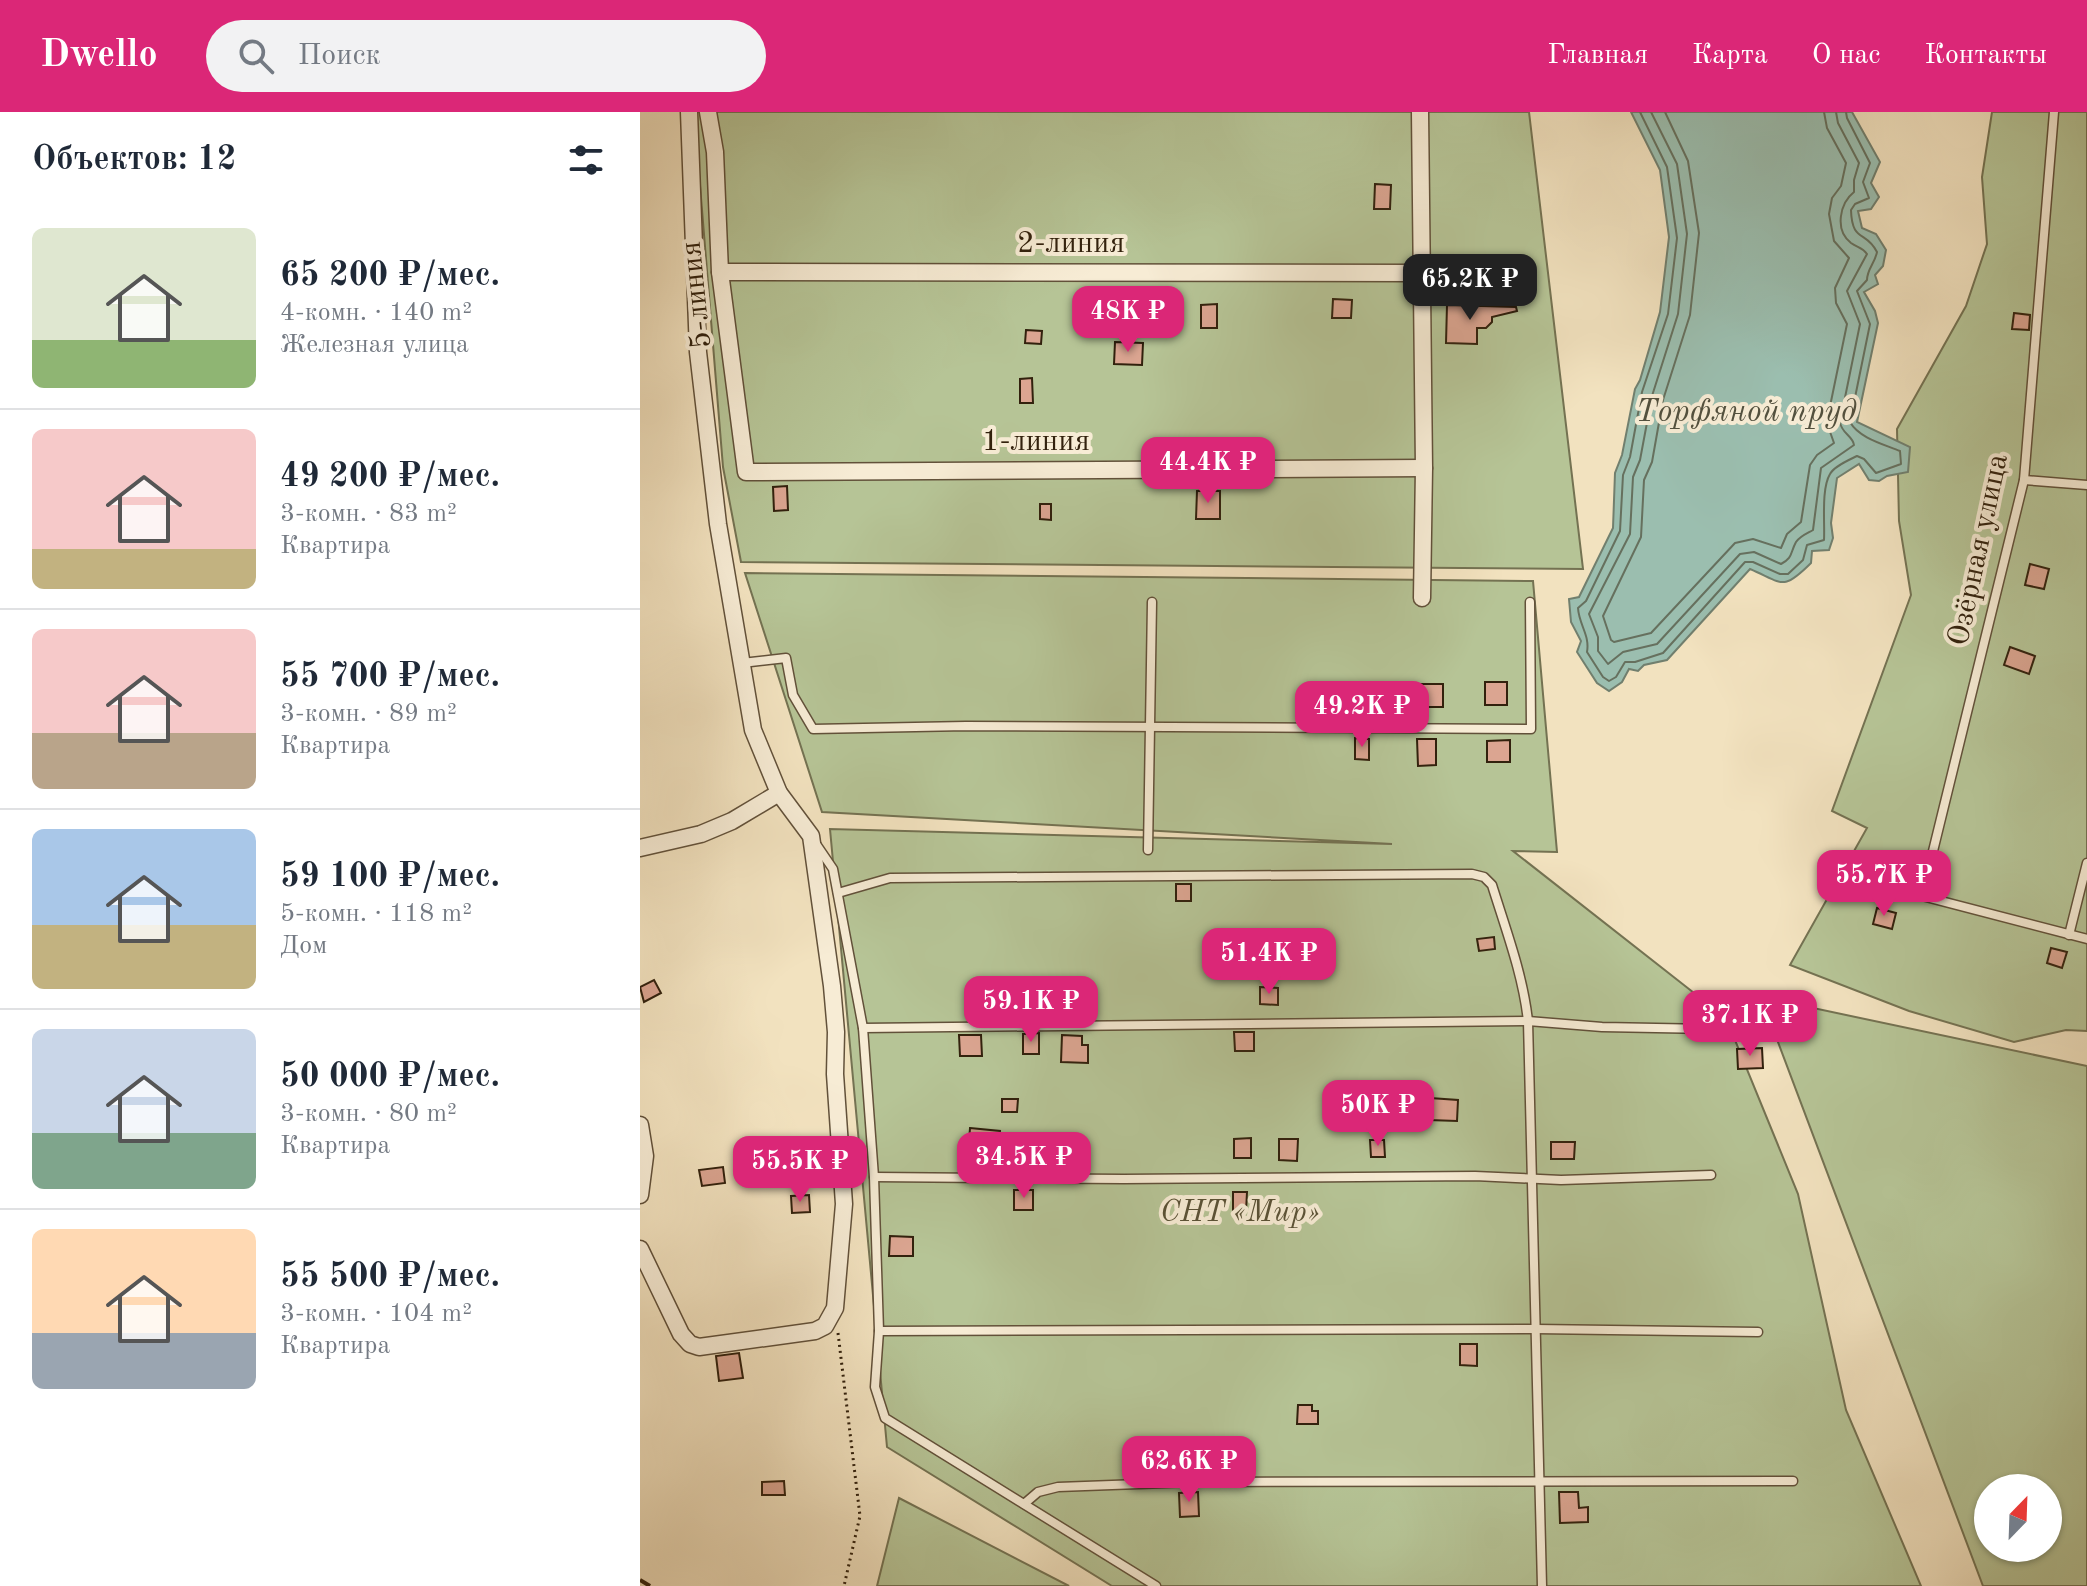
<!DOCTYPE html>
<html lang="ru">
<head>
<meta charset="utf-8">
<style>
	:root { --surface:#fff; --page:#f2f2f3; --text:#1f2937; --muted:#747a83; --line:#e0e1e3; --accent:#db2777 }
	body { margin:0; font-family:"Old Standard TT",serif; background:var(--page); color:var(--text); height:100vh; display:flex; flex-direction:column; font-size:30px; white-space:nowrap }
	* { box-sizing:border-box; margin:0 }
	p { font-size:26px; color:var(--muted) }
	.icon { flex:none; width:44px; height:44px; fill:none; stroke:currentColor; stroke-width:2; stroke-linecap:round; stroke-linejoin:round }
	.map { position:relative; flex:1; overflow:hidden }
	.sheet { display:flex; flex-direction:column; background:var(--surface); width:640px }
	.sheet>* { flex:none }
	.needle { width:52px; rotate:23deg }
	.tools { position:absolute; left:1334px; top:1362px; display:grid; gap:16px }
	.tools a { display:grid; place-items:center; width:88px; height:88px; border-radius:50%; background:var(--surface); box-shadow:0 2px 6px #0004; font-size:40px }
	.price { position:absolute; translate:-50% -68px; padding:0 18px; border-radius:16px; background:var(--accent); color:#fff; font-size:26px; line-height:52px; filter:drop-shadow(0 2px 4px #0008) }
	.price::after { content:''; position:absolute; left:50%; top:48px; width:24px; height:18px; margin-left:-12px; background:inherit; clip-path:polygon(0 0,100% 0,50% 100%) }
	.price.current { background:#222; color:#fff }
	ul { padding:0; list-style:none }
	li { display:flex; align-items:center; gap:24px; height:200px; padding:0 32px }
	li+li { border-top:2px solid var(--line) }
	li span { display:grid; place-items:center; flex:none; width:224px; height:160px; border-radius:12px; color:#555 }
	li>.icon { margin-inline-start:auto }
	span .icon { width:96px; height:96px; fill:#fffc; stroke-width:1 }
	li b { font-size:34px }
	h2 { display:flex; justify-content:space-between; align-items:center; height:96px; padding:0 32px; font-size:34px }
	header { display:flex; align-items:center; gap:48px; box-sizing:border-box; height:112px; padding:0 40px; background:var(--accent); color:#fff }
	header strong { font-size:38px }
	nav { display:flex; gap:44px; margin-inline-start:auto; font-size:28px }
	.search { width:560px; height:72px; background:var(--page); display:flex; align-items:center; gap:20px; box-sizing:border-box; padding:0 28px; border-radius:44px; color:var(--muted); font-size:30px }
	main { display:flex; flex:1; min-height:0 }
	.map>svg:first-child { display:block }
	.green { fill:#b6c496; stroke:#747252; stroke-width:2; fill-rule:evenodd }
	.water { fill:#9bbeaf; stroke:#717f6e; stroke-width:2 }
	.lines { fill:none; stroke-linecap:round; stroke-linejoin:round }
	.shore { stroke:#66705e; stroke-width:2 }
	.building { fill:#dba591; stroke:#32210d; stroke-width:2 }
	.lane-casing { stroke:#62513a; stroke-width:11 }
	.street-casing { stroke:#62513a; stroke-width:19 }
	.path { stroke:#32210d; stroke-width:3; stroke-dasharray:2 4; stroke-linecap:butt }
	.lane { stroke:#f7ecd5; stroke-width:8 }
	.street { stroke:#f7ecd5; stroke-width:16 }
	.rail { stroke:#32210d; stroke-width:4; stroke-dasharray:14 14; stroke-linecap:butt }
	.labels { text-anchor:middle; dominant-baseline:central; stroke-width:8; stroke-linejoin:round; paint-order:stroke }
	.street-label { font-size:30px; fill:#32210d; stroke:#f7ecd5 }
	.park-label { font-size:30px; font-style:italic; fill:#5a5236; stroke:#f7ecd5 }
	.water-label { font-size:32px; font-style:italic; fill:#52503e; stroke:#f7ecd5 }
</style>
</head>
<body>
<header>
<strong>Dwello</strong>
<div class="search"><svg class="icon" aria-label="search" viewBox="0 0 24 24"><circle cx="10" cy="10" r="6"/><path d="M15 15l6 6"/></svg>Поиск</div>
<nav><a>Главная</a><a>Карта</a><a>О нас</a><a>Контакты</a></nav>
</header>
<main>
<section class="sheet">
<h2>Объектов: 12<svg class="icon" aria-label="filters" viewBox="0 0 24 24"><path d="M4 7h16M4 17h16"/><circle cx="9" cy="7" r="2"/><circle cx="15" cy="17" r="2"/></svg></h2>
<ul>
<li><span style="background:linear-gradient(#dfe7d0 70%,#8fb573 0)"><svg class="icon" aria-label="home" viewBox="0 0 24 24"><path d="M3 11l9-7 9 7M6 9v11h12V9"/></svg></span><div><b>65 200 ₽/мес.</b><p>4-комн. · 140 m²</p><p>Железная улица</p></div></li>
<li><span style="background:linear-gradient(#f6c9c9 75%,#c2b280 0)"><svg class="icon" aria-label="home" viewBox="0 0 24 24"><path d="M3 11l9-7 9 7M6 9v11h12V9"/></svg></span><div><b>49 200 ₽/мес.</b><p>3-комн. · 83 m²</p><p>Квартира</p></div></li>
<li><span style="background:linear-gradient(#f6c9c9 65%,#b9a48a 0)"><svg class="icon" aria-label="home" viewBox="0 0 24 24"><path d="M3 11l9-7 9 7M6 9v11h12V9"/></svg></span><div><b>55 700 ₽/мес.</b><p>3-комн. · 89 m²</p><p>Квартира</p></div></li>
<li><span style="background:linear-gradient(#a9c7e8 60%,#c2b280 0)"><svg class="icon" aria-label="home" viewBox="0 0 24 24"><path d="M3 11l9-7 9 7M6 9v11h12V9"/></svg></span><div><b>59 100 ₽/мес.</b><p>5-комн. · 118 m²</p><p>Дом</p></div></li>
<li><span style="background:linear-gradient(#c9d6e8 65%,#7fa58c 0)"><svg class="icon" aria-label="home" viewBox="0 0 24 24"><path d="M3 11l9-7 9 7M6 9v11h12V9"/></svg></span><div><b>50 000 ₽/мес.</b><p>3-комн. · 80 m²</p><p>Квартира</p></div></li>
<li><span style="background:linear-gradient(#ffd9b3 65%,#9aa5b1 0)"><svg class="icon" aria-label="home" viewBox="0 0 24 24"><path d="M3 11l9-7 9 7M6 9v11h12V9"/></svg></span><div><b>55 500 ₽/мес.</b><p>3-комн. · 104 m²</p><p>Квартира</p></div></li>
</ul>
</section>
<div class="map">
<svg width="1447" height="1474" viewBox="0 0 1447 1474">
	<rect width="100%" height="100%" fill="#f2e2bf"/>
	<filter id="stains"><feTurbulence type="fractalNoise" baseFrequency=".0025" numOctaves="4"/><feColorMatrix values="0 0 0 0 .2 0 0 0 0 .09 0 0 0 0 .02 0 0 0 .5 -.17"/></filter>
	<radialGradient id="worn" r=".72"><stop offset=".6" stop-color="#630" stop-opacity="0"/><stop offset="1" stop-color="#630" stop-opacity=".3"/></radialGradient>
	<!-- green -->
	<g class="green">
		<polygon points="54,0 889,0 943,457 101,450 83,355"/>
		<polygon points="1352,0 1447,0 1447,919 1426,918 1374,930 1269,899 1150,853 1227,716 1192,699 1271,483 1259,409 1257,317 1326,194 1347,132 1342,65"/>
		<polygon points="105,461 893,469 917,740 873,739 1086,906 1158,1082 1206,1298 1281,1474 472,1474 247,1335 190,717 752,732 182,700"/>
		<path d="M1121,885l326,69v520h-104zM1348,1376h60v60h-60z"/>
		<polygon points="259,1386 429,1474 237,1474"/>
	</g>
	<!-- water -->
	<path class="water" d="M991,0h221l28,50 -9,21 8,14 -8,12 -13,2 4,17 14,6 10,16 -3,16 -8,9 3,9 -14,8 11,19 3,12 -21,99 53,25 -2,25 -21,4 -8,5 -10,-1 -10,-16 -22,14 -6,45 2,15 -4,12 -17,1 -1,12c-29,29 -28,20 -61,6l-83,91 -23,5 -6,6 -9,-2 -7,13 -13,9 -12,-8 -20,-31 4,-11 -10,-19 -2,-23 10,-2 34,-69 2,-55 7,-18 13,-66 5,-9 20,-68 9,-75 -9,-67z"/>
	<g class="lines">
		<!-- shore -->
		<g class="shore">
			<path d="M1000,0l27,55 10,71 -9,76 -26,78 -12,65 -7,18 -3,56 -34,70 -8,7c1,17 12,27 9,44l16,25 6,4 7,-4 9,-15h10l28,-9 82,-91h8l27,12h8l15,-14 4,-15 17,-5c1,-17 -3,-51 6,-66 4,-8 19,-14 27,-18l7,3 12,14 25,-9 -1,-13c-17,-7 -41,-13 -50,-29l20,-98 -13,-33 10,-11c0,-11 8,-17 10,-28 -11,-22 -25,-9 -26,-42l4,-6 14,-6 -6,-16 7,-19 -23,-45 -1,-6"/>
			<path d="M1011,0l26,52 10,70 -9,80 -26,82 -12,64 -7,17 -3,57 -41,80 9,23v14l10,13 15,-12 34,-8 83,-90 14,-2 27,12c12,-6 9,-11 15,-22 4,-6 12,-9 17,-12l8,-62 33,-23c-1,-9 -13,-12 -14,-23l20,-98 -13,-33 20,-37c-5,-7 -9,-6 -16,-11 -17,-13 -11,-40 3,-51v-12l5,-17 -21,-40 -2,-11"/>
			<polyline points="1025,0 1048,49 1059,121 1050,203 1023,288 1012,350 1004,368 1001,425 963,504 971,528 974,530 1011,521 1095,431 1113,427 1141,436 1147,422 1161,410 1170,353 1177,343 1194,331 1189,317 1188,304 1207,212 1196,191 1195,176 1209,146 1194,129 1189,102 1192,86 1201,74 1206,51 1187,16 1184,0"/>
		</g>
	</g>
	<!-- building -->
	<g class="building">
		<polygon points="735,72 751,73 750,97 734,97"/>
		<polygon points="693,187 712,188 711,206 692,206"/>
		<polygon points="577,192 577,216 561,216 561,193"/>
		<polygon points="807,193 876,195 877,199 852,205 852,210 846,216 837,216 837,232 806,231"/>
		<polygon points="1374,201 1390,203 1389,218 1372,217"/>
		<polygon points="386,218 402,219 401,232 385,231"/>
		<polygon points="475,230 503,231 502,253 474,252"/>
		<polygon points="392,266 393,291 380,291 380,267"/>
		<polygon points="147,374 148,398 134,399 133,375"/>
		<polygon points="557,379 580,379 580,407 556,407"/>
		<polygon points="400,392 411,392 411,408 400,407"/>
		<polygon points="1390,452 1409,457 1404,477 1385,473"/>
		<polygon points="1370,535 1395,544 1389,562 1364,553"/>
		<rect x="845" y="570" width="22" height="23"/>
		<rect x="781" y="572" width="22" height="23"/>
		<rect x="741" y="588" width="13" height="12"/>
		<polygon points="715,626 729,627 729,648 715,647"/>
		<polygon points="777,627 796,627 796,653 778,654"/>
		<polygon points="870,628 870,650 847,650 847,629"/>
		<rect x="536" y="772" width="15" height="17"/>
		<polygon points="1237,796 1256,801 1252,817 1233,812"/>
		<polygon points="854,825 855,837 839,839 837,827"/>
		<polygon points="1411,836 1427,840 1422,856 1407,851"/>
		<polygon points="14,868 21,881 4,890 0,875"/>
		<polygon points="620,875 638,876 638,893 620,892"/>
		<polygon points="594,920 614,920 614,939 595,939"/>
		<polygon points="399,921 399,942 383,942 383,922"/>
		<polygon points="319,923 341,923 342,944 320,944"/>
		<polygon points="422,923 442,924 442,933 448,933 448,951 421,950"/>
		<polygon points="1122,936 1123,956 1098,957 1097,937"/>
		<polygon points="790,986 818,988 817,1009 789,1008"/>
		<polygon points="362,987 378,987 377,1000 362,1000"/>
		<polygon points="330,1016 360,1019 358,1047 328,1044"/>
		<polygon points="611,1026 611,1046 594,1046 594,1027"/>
		<polygon points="639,1027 658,1027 657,1049 639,1048"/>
		<polygon points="730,1028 744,1028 745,1045 731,1045"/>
		<polygon points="911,1030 935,1030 934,1047 911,1047"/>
		<polygon points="83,1055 85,1071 62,1074 59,1058"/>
		<rect x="374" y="1078" width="19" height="20"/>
		<polygon points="593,1080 607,1080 606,1100 593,1099"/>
		<polygon points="169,1083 170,1100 152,1101 151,1084"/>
		<polygon points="250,1124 273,1125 273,1144 249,1144"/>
		<polygon points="820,1232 837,1232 837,1254 820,1253"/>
		<polygon points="99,1241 103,1266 79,1269 76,1244"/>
		<polygon points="658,1293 672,1293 672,1299 678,1299 678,1312 657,1312"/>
		<polygon points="144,1369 145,1383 122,1383 122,1370"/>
		<polygon points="558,1380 559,1404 540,1405 539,1381"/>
		<polygon points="919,1380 938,1380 939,1396 948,1395 948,1410 920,1411"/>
	</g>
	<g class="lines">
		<!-- lane casing -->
		<g class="lane-casing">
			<g id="lane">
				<polyline points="1414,0 1384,368 1282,784 1447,827"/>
				<polyline points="1384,368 1447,373"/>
				<polyline points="102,551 146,546 153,583 173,617 326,614 891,617 890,490"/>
				<polyline points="176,732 193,757 223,916 234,1065 239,1219 235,1275 245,1306 516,1474"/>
				<polyline points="508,738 512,490"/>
				<path d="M198,781l52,-15 582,-4 12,3 8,8c14,45 31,90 36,136l14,565"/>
				<polyline points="1429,823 1447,751"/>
				<polyline points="223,916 888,909 962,915 1070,917"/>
				<polyline points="234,1065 484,1067 835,1064 921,1068 1071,1063"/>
				<polyline points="239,1219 896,1217 1118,1220"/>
				<polyline points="384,1392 398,1380 418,1375 553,1370 1153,1369"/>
			</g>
		</g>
		<!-- street casing -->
		<g class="street-casing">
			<g id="street">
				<polyline points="68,0 75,40 80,160 106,360 784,356"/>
				<polyline points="780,0 784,356 782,486"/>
				<polyline points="80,160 781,161"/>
				<polyline points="0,736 61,722 92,709 139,681"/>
				<polyline points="0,1013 5,1044 0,1083"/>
				<polyline points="0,1137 41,1222 50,1232 59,1235 175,1219 185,1214 195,1196 204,1092 195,962 196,920 192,874 171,724 139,681 113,618 78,412 58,240 49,0"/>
			</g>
		</g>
		<!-- path -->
		<polyline class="path" points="198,1221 220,1404 204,1474"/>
		<!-- lane -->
		<use href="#lane" class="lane"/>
		<!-- street -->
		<use href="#street" class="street"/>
		<!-- rail -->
		<polyline class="rail" points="0,1468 10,1474"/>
	</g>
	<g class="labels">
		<!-- street labels -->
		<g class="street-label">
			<text x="431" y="132">2-линия</text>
			<text transform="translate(57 183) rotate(-96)">5-линия</text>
			<text x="396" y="330">1-линия</text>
			<text transform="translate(1339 438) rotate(-78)">Озёрная улица</text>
		</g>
		<!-- park labels -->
		<g class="park-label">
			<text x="600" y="1101">СНТ «Мир»</text>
		</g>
		<!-- water labels -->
		<g class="water-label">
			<text x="1106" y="301">Торфяной пруд</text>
		</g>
	</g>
	<rect width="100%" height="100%" filter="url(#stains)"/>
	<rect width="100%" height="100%" fill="url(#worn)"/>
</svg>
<div class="tools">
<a><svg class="needle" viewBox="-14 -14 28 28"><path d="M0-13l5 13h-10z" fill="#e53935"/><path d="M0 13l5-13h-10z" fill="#747a83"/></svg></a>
</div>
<b class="price current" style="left:830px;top:210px">65.2K ₽</b>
<b class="price" style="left:488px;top:242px">48K ₽</b>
<b class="price" style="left:568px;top:393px">44.4K ₽</b>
<b class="price" style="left:722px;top:637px">49.2K ₽</b>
<b class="price" style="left:1244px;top:806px">55.7K ₽</b>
<b class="price" style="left:629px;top:884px">51.4K ₽</b>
<b class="price" style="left:391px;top:932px">59.1K ₽</b>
<b class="price" style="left:1110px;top:946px">37.1K ₽</b>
<b class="price" style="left:738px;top:1036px">50K ₽</b>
<b class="price" style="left:384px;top:1088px">34.5K ₽</b>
<b class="price" style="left:160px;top:1092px">55.5K ₽</b>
<b class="price" style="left:549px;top:1392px">62.6K ₽</b>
</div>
</main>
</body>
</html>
